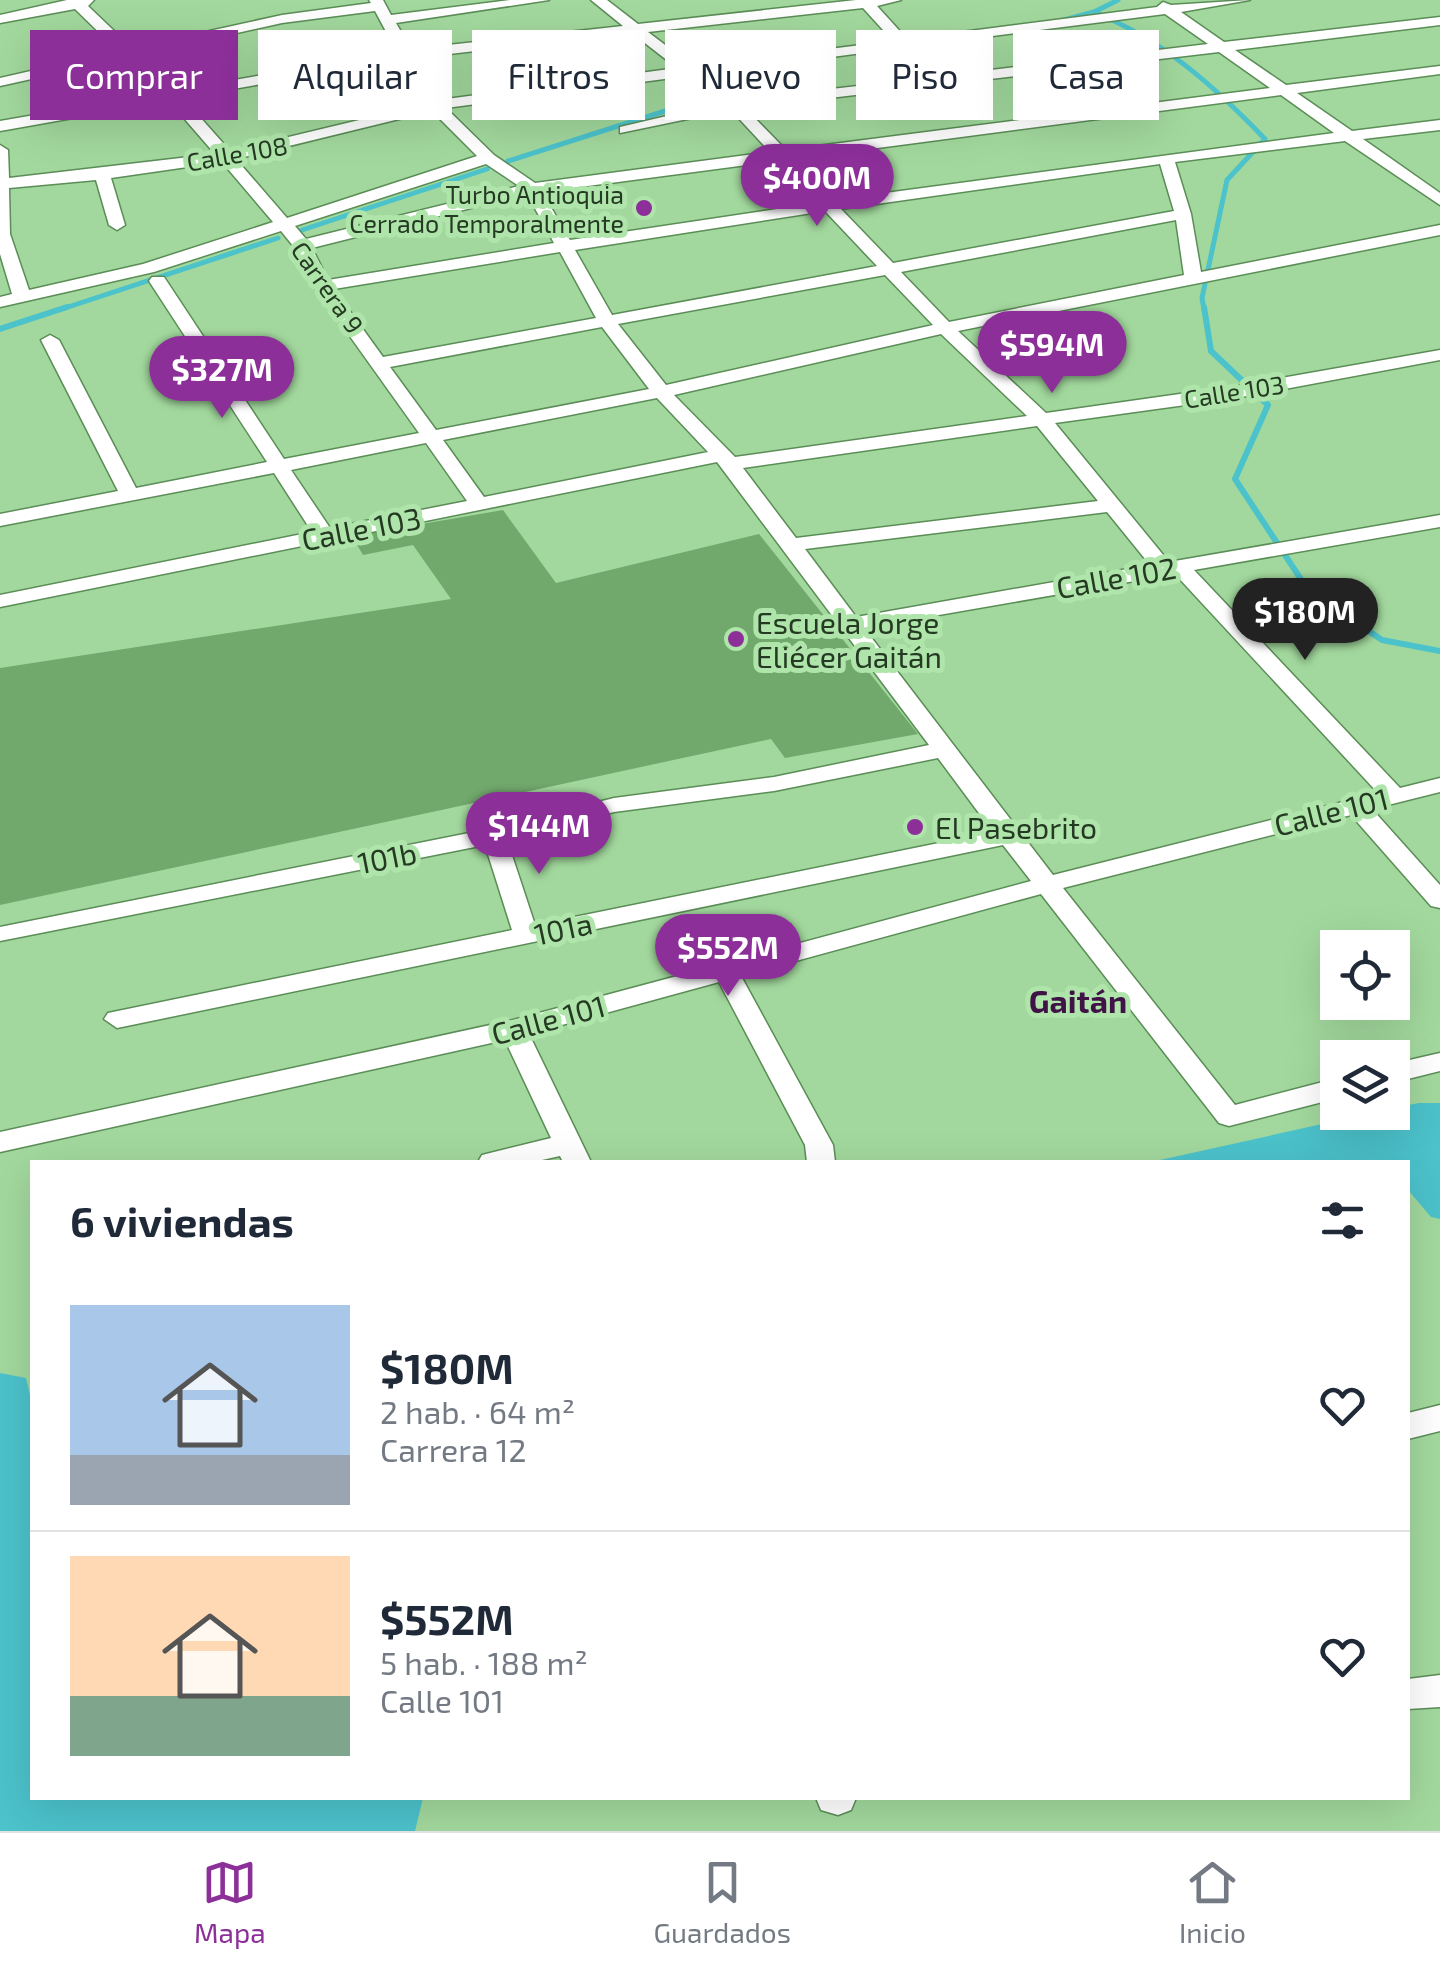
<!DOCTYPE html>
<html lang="es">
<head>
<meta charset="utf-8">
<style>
	:root { --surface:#fff; --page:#f2f2f3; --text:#1f2937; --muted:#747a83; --line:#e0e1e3; --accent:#8c2f99 }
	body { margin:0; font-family:"Exo 2",sans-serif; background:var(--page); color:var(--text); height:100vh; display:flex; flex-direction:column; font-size:38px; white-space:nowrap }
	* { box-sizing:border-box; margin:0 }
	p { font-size:32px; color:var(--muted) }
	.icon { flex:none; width:55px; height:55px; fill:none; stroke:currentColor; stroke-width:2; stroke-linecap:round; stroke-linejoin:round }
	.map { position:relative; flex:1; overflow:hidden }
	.sheet { position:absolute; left:30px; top:1160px; width:1380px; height:640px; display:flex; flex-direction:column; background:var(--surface); border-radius:0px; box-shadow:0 10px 40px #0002 }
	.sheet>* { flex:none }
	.top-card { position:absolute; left:30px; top:30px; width:1380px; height:90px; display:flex; gap:20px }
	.buttons { position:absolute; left:1320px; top:930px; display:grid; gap:20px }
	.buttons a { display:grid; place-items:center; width:90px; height:90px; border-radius:0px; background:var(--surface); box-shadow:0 10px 40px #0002; font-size:50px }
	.price { position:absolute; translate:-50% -85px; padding:0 22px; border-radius:35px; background:var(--accent); color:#fff; font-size:32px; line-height:65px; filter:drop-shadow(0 2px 5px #0008) }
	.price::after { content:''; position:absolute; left:50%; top:60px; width:30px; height:22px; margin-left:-15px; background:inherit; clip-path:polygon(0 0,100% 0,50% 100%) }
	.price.current { background:#222; color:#fff }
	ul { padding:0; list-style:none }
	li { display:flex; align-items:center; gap:30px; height:250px; padding:0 40px }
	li+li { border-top:2px solid var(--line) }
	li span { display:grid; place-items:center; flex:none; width:280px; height:200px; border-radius:0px; color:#555 }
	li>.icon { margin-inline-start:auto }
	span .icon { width:120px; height:120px; fill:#fffc; stroke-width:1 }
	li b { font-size:42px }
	h2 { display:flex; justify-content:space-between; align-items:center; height:120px; padding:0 40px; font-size:42px }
	.chip { padding:0 35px; border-radius:0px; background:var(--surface); box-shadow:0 10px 40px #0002; font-size:35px; line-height:90px }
	.chip.current { background:var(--accent); color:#fff }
	.menu { display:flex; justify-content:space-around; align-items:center; height:140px; border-top:2px solid var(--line); background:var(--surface); font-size:28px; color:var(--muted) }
	.menu a { display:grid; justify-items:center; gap:5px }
	.menu .current { color:var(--accent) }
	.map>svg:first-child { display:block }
	.forest { fill:#71a86c }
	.water { fill:#4cc2cb }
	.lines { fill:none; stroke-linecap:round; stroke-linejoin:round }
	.stream-far1 { stroke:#4cc2cb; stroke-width:5 }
	.stream { stroke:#4cc2cb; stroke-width:6 }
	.minor-casing { stroke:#5b8d57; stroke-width:3 }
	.minor { fill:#fff; fill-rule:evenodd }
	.poi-dot { fill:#8c2f99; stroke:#afe5aa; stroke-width:4 }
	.labels { text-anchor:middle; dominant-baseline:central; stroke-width:10; stroke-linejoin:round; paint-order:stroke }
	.far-street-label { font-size:25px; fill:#253a23; stroke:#afe5aa }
	.far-poi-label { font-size:25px; fill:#253a23; stroke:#afe5aa; text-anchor:end }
	.street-label { font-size:30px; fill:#253a23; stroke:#afe5aa }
	.poi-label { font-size:30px; fill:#253a23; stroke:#afe5aa; text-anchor:start }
	.neighbourhood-label { font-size:32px; font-weight:bold; fill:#3f1346; stroke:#afe5aa }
</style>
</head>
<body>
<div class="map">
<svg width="1440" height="1831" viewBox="0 0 1440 1831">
	<rect width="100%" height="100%" fill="#a2d89d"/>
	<!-- forest -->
	<polygon class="forest" points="503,510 556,583 759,534 918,734 785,758 771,739 0,905 0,668 451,599 413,545 363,555 352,536"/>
	<!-- water -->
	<g class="water">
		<polygon points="1419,1103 1440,1103 1440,1219 1431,1217 1408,1190 1408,1162 1151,1162 1372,1113 1392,1112 1393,1108"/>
		<polygon points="0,1373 26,1378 32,1404 32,1798 423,1798 415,1831 0,1831"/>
	</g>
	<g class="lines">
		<!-- stream-far1 -->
		<g class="stream-far1">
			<path d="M1118,0l-24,12c69,28 120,74 171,127l-38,41 -25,118 2,12"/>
			<polyline points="1064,20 1094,12"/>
			<polyline points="731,90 831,55"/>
			<polyline points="508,161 709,97"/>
			<polyline points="302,230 487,169"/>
			<polyline points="59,310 278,238"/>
		</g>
		<!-- stream -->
		<g class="stream">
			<polyline points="1204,307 1211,351 1268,405 1235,479 1308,590 1382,640 1440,651"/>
			<polyline points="0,329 67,307"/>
		</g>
		<!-- minor casing -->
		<g class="minor-casing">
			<g id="minor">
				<path d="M67,0h27l-6,6 44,42 150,-33 89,-12 -2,-3h14l8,15 119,-15h39l-153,23 15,26 212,-23 -32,-26h16l31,24 218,-24h45l-24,6 30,33 250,-32 6,-5 8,3 79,-5 -69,12 43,30 216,-25v8l-205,25 51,35 154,-19v8l-143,19 55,38 88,-11v10l-77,9 77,54v12l-95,-64 -170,21 16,52 10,58 239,-47v10l-482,96 88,82 190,-27 204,-36v10l-204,38 -181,25 114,139 271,-47v12l-246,43 206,218 40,-10v14l-68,17 68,76v23l-9,-2 -80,-91 -288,73 172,217 103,-27v20l-109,28 -10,-3 -178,-229 -300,82 92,169 2,17h-28l-2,-17 -86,-163 -190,52 62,128h-28l-3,-6 -27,6h-55l4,-7 69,-17 -46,-98 -505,112v-20l513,-112 518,-139 -28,-36 -886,183 -13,-9 4,-6 404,-83 -27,-85 -485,96v-14l5,-1 489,-98 120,-30 160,-21 155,-32 -212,-283 -717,145v-12l312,-63 -38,-59 -274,53v-12l118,-23 -77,-151 9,-5 9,5 77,148 131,-26 -118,-181 3,-4h12l120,182 135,-26 -105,-147 -20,-39 -13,-16 -127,41 -154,35v-10l12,-3 -12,-40v-109l8,5 1,28 206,-24 -46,-53 -169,30v-10l161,-28 -35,-35 -126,28v-8l118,-27 -43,-42 -75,14v-8zM863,8l30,33 -200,25 -45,-34zM375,11l22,41 -221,38 -37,-35 143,-32zM1165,14l43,30 -267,32 -27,-30zM632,33l45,35 -238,32 -24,-42zM900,48l27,30 -190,22 -34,-26zM1219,52l51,36 -484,62 -41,-42zM402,59l24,45 -196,47 -47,-53zM687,76l35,27 -102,24v6l111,-23 39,42 -235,31 -41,-28 -48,-47zM1281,95l53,38 -501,67 -39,-41zM432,111l45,45 -190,62 -51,-59zM778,161l39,42 -247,37 -28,-48zM222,162l51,60 -130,42 -114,26 -19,-56 -1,-46 87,-8 13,45 8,5 8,-5 -14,-47zM486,164l33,22 -213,53 -11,-13zM1160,164l14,47 -281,52 -52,-54zM527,194l27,49 -226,37 -16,-32zM825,211l52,55 -265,49 -37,-65zM1176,220l8,55 -235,47 -48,-50zM560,252l36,66 -213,39 -49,-68zM885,275l48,50 -267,60 -48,-61zM602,327l47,62 -213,41 -46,-63zM941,334l86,82 -292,41 -61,-62zM657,398l51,54 -224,45 -41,-57zM1037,426l61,75 -302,37 -53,-70zM426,443l41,58 -137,27 -39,-58zM1107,512l43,53 -294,52 -51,-68zM1175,574l203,219 -325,82 -189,-247zM938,758l55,74 -458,93 -28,-85 107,-28 160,-21z"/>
				<polygon points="1440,1053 1440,1071 1392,1083 1392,1064"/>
				<polygon points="1440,1405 1440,1431 1408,1439 1408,1413"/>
				<polygon points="1440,1675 1440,1707 1408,1709 1408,1679"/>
				<polygon points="816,1798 856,1798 851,1810 838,1815 821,1810"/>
			</g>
		</g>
		<!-- minor -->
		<use href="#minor" class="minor"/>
	</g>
	<!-- markers -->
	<g class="poi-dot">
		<circle cx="644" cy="208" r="10"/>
		<circle cx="736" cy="639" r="10"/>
		<circle cx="915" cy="827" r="10"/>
	</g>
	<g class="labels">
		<!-- far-street labels -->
		<g class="far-street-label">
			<text transform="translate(237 153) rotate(-10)">Calle 108</text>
			<text transform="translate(328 287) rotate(55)">Carrera 9</text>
			<text transform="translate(1234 391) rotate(-9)">Calle 103</text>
		</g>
		<!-- far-poi labels -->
		<g class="far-poi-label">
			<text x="624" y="194">Turbo Antioquia<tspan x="624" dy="29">Cerrado Temporalmente</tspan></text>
		</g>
		<!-- street labels -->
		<g class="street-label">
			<text transform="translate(361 528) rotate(-11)">Calle 103</text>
			<text transform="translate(1116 577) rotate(-10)">Calle 102</text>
			<text transform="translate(1331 811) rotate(-14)">Calle 101</text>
			<text transform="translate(387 857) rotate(-11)">101b</text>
			<text transform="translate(563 928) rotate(-12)">101a</text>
			<text transform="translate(548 1019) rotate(-15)">Calle 101</text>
		</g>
		<!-- poi labels -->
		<g class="poi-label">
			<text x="756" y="622">Escuela Jorge<tspan x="756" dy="34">Eliécer Gaitán</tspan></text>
			<text x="935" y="827">El Pasebrito</text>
		</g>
		<!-- neighbourhood labels -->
		<g class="neighbourhood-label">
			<text x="1078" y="1000">Gaitán</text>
		</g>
	</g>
</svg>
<div class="buttons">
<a><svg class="icon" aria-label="locate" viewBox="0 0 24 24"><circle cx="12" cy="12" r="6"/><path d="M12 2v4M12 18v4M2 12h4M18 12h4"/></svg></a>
<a><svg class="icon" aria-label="layers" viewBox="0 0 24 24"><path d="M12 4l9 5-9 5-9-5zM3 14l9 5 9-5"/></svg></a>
</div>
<b class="price" style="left:817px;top:229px">$400M</b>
<b class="price" style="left:1052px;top:396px">$594M</b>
<b class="price" style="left:222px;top:421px">$327M</b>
<b class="price current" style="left:1305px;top:663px">$180M</b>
<b class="price" style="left:539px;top:877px">$144M</b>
<b class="price" style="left:728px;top:999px">$552M</b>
<div class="top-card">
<a class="chip current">Comprar</a>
<a class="chip">Alquilar</a>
<a class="chip">Filtros</a>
<a class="chip">Nuevo</a>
<a class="chip">Piso</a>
<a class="chip">Casa</a>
</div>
<section class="sheet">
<h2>6 viviendas<svg class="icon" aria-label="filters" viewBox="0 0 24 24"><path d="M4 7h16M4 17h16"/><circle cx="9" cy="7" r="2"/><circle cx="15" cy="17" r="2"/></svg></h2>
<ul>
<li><span style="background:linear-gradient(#a9c7e8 75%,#9aa5b1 0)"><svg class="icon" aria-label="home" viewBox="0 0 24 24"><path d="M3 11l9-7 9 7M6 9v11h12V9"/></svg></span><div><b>$180M</b><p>2 hab. · 64 m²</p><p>Carrera 12</p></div><svg class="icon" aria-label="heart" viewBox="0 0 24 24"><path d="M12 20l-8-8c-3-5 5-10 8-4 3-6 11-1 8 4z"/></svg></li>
<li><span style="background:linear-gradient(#ffd9b3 70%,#7fa58c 0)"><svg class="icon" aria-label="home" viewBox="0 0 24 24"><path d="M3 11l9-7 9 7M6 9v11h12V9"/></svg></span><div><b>$552M</b><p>5 hab. · 188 m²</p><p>Calle 101</p></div><svg class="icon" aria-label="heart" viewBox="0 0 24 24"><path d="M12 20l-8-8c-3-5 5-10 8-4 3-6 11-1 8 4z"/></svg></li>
</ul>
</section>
</div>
<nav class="menu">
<a class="current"><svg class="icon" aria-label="map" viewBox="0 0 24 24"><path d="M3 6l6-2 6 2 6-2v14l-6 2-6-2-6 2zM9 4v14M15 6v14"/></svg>Mapa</a>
<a><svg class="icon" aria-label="saved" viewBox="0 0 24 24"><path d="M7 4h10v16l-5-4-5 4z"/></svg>Guardados</a>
<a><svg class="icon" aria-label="home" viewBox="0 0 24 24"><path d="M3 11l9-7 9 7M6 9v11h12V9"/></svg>Inicio</a>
</nav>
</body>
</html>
